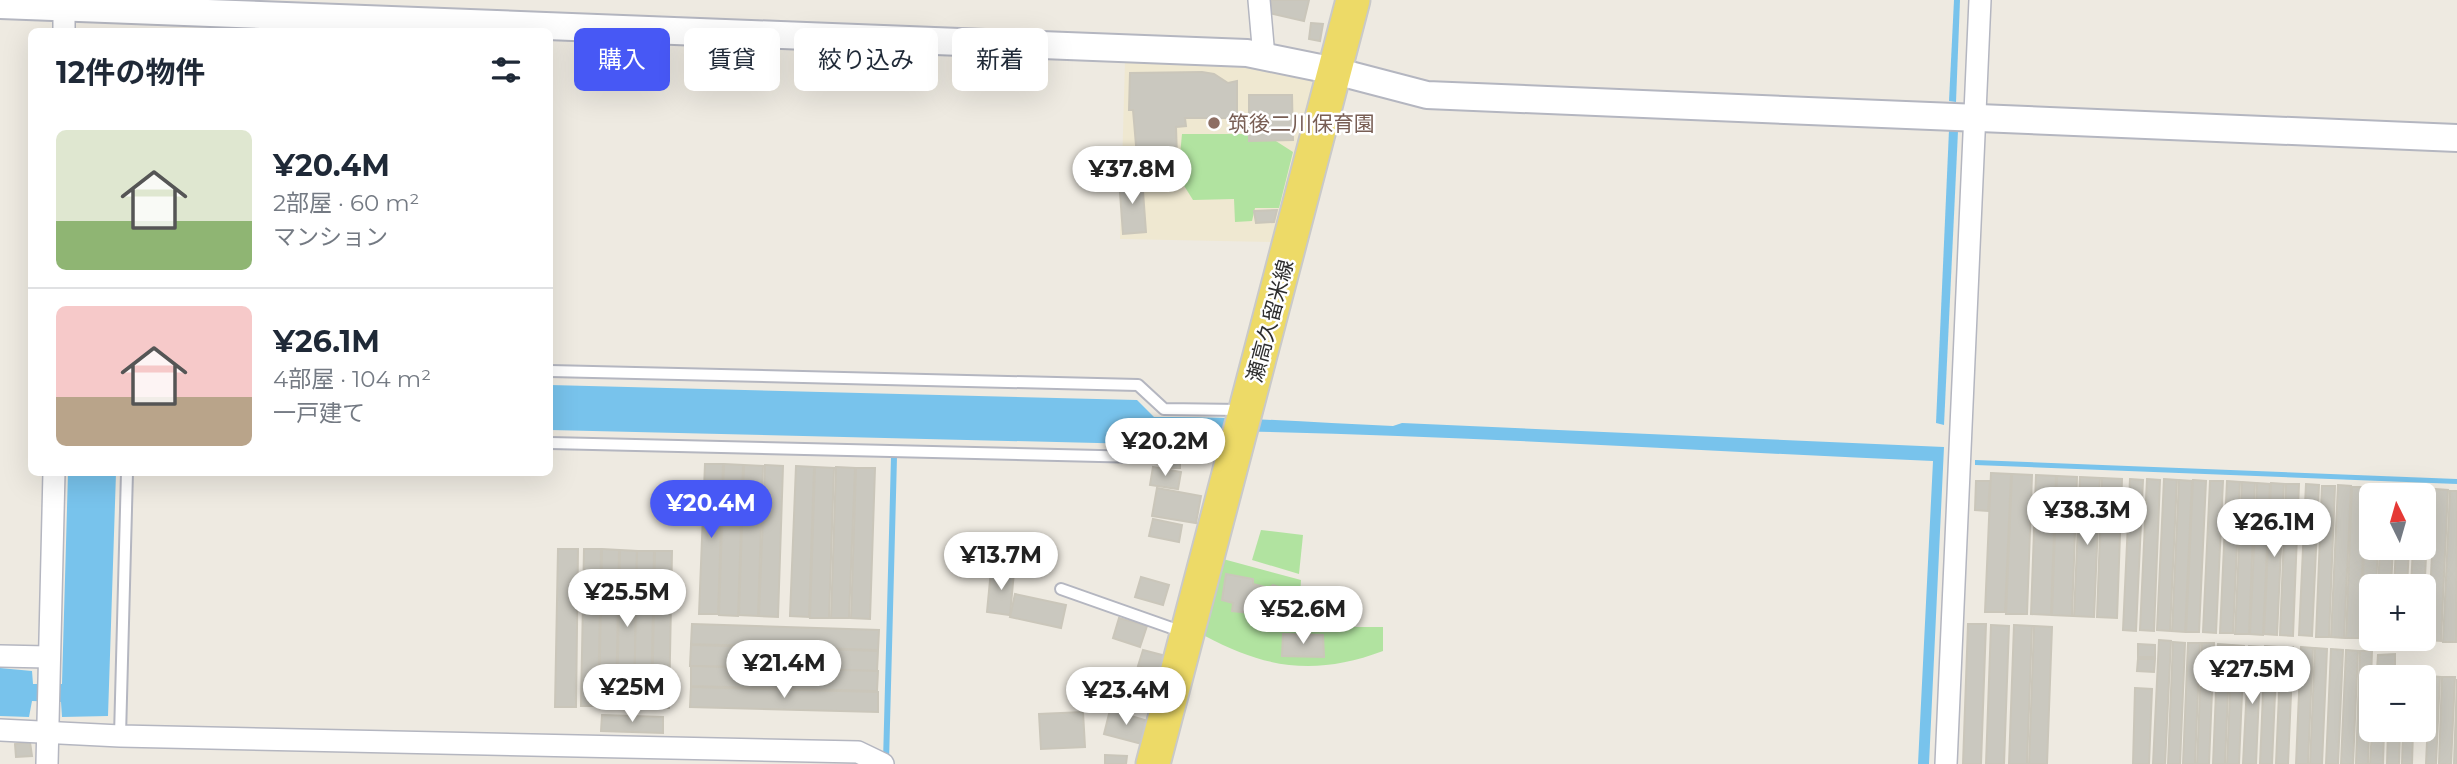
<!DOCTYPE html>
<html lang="ja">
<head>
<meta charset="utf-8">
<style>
	:root { --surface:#fff; --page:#f2f2f3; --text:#1f2937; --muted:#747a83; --line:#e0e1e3; --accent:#4758f5 }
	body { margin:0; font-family:Montserrat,"Noto Sans JP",sans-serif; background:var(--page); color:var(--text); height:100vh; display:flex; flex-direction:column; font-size:26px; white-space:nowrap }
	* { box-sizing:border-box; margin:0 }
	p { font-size:23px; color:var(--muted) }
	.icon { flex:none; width:38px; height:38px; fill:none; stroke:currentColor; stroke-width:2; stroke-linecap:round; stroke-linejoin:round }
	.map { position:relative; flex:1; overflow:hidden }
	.sheet { position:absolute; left:28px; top:28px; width:525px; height:448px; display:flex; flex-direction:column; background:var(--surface); border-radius:10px; box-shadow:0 7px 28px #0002 }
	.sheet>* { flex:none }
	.banner { position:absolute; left:574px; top:28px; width:665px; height:63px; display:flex; gap:14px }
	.needle { width:46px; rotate:355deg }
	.buttons { position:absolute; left:2359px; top:483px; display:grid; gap:14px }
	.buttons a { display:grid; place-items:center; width:77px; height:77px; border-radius:10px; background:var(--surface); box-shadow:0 7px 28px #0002; font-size:35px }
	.price { position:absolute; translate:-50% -60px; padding:0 16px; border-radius:24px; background:#fff; color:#222; font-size:23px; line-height:46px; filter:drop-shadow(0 2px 4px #0008) }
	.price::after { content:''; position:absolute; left:50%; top:42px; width:21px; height:16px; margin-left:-10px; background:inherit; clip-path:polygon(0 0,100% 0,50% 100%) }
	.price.on { background:var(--accent); color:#fff }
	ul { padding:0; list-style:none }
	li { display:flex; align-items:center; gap:21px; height:175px; padding:0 28px }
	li+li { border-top:2px solid var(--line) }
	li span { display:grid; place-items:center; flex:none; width:196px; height:140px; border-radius:10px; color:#555 }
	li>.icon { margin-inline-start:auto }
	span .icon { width:84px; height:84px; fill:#fffc; stroke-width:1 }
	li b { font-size:30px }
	h2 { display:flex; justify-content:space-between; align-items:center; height:84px; padding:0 28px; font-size:30px }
	.tag { padding:0 24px; border-radius:10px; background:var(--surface); box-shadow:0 7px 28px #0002; font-size:24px; line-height:63px }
	.tag.on { background:var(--accent); color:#fff }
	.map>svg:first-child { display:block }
	.education { fill:#efe8d1 }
	.green { fill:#b1e3a0 }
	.water { fill:#78c3ec }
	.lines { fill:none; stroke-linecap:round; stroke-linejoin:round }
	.stream { stroke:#78c3ec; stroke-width:6 }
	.building { fill:#cac8bf; stroke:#cac6ba; stroke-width:2 }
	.service-casing { stroke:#b4b6c0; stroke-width:14 }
	.minor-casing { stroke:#b4b6c0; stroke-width:24 }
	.tertiary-casing { stroke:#b4b6c0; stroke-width:30 }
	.primary-casing { stroke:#c9c9c9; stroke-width:37 }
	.service { stroke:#fff; stroke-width:10 }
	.minor { stroke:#fff; stroke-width:21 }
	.tertiary { stroke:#fff; stroke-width:26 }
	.primary { stroke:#edda67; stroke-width:33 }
	.education-dot { fill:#8d6e63; stroke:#fff; stroke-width:2.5 }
	.labels { text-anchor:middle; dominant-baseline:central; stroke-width:5; stroke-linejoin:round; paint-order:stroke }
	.education-label { font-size:21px; fill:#785e54; stroke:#fff; text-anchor:start }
	.street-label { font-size:21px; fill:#2e2e2e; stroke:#fff }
</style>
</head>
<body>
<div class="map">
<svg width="2457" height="764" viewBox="0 0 2457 764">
	<rect width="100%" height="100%" fill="#eeeae1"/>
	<!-- education -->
	<polygon class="education" points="1125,61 1233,63 1311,79 1315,86 1274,242 1120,239"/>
	<!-- green -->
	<g class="green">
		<polygon points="1182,134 1265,134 1293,152 1279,208 1255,208 1252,221 1235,222 1234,199 1193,200 1178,176"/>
		<polygon points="1261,530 1303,535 1299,574 1252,560"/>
		<path d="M1223,559l78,21 -2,29 5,15 20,3h59v24c-67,25 -116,18 -178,-15z"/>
	</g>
	<!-- water -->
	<g class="water">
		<polygon points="1954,0 1960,0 1956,102 1949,101"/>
		<polygon points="1949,130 1958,131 1944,425 1936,423"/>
		<path d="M550,385l587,15 17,17c80,-1 159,6 239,9l9,-3 542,24 -15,317h-11l15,-303c-260,-11 -520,-29 -779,-31l-16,14 -588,-14z"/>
		<polygon points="1975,460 2457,479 2457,484 1975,465"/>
		<polygon points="68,473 116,473 108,716 62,717 61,702 32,701 29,717 0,716 0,668 32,671 33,684 62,684"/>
	</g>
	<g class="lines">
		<!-- stream -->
		<polyline class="stream" points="886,762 894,457"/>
	</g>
	<!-- building -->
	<g class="building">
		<polygon points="1271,0 1309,0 1304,21 1269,13"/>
		<polygon points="1311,23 1323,24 1320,41 1309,39"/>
		<polygon points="1202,72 1214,74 1228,83 1237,81 1237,118 1185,118 1186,126 1176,127 1177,158 1137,157 1133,110 1129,110 1130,73"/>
		<polygon points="1249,95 1292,95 1293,140 1249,141"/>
		<polygon points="1142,178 1146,232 1123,234 1119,179"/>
		<polygon points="1277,210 1274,222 1256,223 1254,211"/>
		<rect x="1162" y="461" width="18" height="7"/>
		<polygon points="705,464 723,464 718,614 699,614"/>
		<polygon points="724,464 743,465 738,616 719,615"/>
		<polygon points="744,465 763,466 758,616 739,615"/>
		<polygon points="765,465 783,466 778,617 759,616"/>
		<polygon points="796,466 814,467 809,617 790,616"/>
		<polygon points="815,467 834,468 829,618 810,618"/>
		<polygon points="836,467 855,468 849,618 831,618"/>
		<polygon points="1153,467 1181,472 1178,489 1150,485"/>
		<polygon points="856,468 875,468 870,619 851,618"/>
		<polygon points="1991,473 2011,474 2005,612 1985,612"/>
		<polygon points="2012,474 2032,475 2027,614 2006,614"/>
		<polygon points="2036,475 2056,476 2051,615 2031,614"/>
		<polygon points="2057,476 2077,477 2072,616 2052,615"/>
		<polygon points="2080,477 2100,478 2094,617 2074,616"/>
		<polygon points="2102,478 2122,479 2117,618 2097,617"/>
		<polygon points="2130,479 2143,480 2136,631 2123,630"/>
		<polygon points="2147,479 2160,480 2154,631 2140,630"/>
		<polygon points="2164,479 2177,480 2170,631 2157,630"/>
		<polygon points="2179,480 2192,481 2185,632 2172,631"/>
		<polygon points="2193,480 2206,481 2199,632 2186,632"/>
		<polygon points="1976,481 1990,481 1988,511 1975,510"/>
		<polygon points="2210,481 2223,481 2216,633 2203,632"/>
		<polygon points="2227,481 2240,482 2233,633 2220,633"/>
		<polygon points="2242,482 2255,483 2249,634 2235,634"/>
		<polygon points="2257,483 2270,484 2263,635 2250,634"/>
		<polygon points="2271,483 2284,484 2277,635 2264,634"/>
		<polygon points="2286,484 2299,484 2293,636 2280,635"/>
		<polygon points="2306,484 2319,485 2312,636 2299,635"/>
		<polygon points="2338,485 2351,486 2344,638 2331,637"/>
		<polygon points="2322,486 2335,486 2329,637 2316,637"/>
		<polygon points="2352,487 2366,487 2359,638 2346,638"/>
		<polygon points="1157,488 1201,496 1196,523 1152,516"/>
		<polygon points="2367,488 2380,489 2380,495 2371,495 2371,548 2378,548 2376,586 2371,586 2373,640 2360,639"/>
		<polygon points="2416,489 2429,490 2424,600 2424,586 2411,586 2413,548 2424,548 2424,495 2415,495"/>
		<polygon points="2435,489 2448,490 2441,641 2428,640"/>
		<polygon points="2450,491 2457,491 2456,642 2443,642"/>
		<polygon points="1153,519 1182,525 1179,542 1149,536"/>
		<polygon points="1018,544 1040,557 1032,571 1010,557"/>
		<polygon points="2380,548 2393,548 2391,586 2378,586"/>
		<polygon points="2396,548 2409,548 2407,586 2394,586"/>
		<polygon points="558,549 578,549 576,707 555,707"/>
		<polygon points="584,549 601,549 598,706 581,706"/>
		<polygon points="602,549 619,550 616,706 599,706"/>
		<polygon points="620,550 637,551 634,707 617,707"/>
		<polygon points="637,551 654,551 651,708 634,707"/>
		<polygon points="655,551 672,551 669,708 652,708"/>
		<polygon points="991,570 1014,572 1010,615 987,612"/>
		<polygon points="1226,574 1253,579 1253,584 1269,588 1273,585 1285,589 1281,616 1232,611 1233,603 1222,600"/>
		<polygon points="1141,577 1169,585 1163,605 1135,597"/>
		<polygon points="1015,594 1066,605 1061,628 1010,617"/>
		<polygon points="1119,618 1147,626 1140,647 1113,638"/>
		<polygon points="692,624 879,630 878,650 691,644"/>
		<polygon points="1968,624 1986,624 1981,764 1963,764"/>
		<polygon points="1991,625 2009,626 2004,764 1986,764"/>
		<polygon points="2014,625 2032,626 2027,764 2009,764"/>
		<polygon points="2034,626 2052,627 2047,764 2029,764"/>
		<polygon points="1283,634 1323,635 1324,657 1282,656"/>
		<polygon points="2159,640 2171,641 2165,764 2153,764"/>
		<polygon points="2173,642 2185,643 2180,764 2168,764"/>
		<polygon points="2188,643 2200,643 2195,764 2183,764"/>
		<polygon points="2202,643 2214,643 2209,764 2197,764"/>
		<polygon points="2138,644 2155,645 2155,657 2138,657"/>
		<polygon points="2218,644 2230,645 2225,764 2213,764"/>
		<polygon points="691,645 878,651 877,671 690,666"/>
		<polygon points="2232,645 2244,646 2239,764 2227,764"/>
		<polygon points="2249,646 2261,647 2256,764 2243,764"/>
		<polygon points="2265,646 2277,647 2272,764 2260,764"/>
		<polygon points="2281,647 2293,647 2288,764 2276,764"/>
		<polygon points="2301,647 2313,648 2308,764 2296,764"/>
		<polygon points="2315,648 2327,649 2322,764 2310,764"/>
		<polygon points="2331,649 2343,650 2338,764 2326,764"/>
		<polygon points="1143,650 1166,656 1161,673 1138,666"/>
		<polygon points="2346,650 2358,651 2353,764 2341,764"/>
		<polygon points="2360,651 2372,651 2368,764 2356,764"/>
		<polygon points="2395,654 2395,670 2377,670 2378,655"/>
		<polygon points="2138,659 2155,659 2154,672 2137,671"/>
		<polygon points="691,666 878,671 877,691 691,686"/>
		<polygon points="2430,676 2440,677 2436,764 2426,764"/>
		<polygon points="2442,677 2455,677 2451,764 2439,764"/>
		<polygon points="2457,679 2457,764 2454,764"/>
		<polygon points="691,687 878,692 878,712 690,707"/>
		<polygon points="2135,688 2152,689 2149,764 2133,764"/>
		<polygon points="1110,710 1148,721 1142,744 1104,734"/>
		<polygon points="1083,712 1085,747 1041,749 1039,714"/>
		<polygon points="602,715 663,717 663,733 601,731"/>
		<polygon points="2372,730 2384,730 2383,764 2370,764"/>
		<polygon points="2388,730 2400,730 2399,764 2387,764"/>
		<polygon points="2403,730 2413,730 2412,764 2402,764"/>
		<polygon points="30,742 32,756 16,757 15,744"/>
		<polygon points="1105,755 1127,756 1126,764 1105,764"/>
	</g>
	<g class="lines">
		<!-- service casing -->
		<g class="service-casing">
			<g id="service">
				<polyline points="550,371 1138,385 1164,409 1241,410"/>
				<polyline points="550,443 1141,457 1162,435 1234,438"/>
				<polyline points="1061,589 1183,632"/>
				<polyline points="120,736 127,472"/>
			</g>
		</g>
		<!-- minor casing -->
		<g class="minor-casing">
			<g id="minor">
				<polyline points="1259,0 1264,57"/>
				<polyline points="64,32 64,0"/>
				<polyline points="0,656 48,657"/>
				<polyline points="0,730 120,736 858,752 883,764"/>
				<polyline points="47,764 54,472"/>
				<polyline points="1946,764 1980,0"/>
			</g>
		</g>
		<!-- tertiary casing -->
		<g class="tertiary-casing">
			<polyline id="tertiary" points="0,5 1247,53 1335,71 1427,95 2457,138"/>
		</g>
		<!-- primary casing -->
		<g class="primary-casing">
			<polyline id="primary" points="1153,764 1353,0"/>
		</g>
		<!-- service -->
		<use href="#service" class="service"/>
		<!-- minor -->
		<use href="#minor" class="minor"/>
		<!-- tertiary -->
		<use href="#tertiary" class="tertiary"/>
		<!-- primary -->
		<use href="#primary" class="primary"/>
	</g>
	<!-- markers -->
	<circle class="education-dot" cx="1214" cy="123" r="7"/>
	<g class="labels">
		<!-- education labels -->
		<g class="education-label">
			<text x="1228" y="123">筑後二川保育園</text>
		</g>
		<!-- street labels -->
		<g class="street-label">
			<text transform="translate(1270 321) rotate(-75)">瀬高久留米線</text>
		</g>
	</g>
</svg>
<div class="buttons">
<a><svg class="needle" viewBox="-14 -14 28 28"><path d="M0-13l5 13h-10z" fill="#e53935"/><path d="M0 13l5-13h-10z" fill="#747a83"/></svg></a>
<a>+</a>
<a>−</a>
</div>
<b class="price" style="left:1132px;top:206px">¥37.8M</b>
<b class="price" style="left:1165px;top:478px">¥20.2M</b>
<b class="price on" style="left:711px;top:540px">¥20.4M</b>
<b class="price" style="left:2087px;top:547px">¥38.3M</b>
<b class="price" style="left:2274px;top:559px">¥26.1M</b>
<b class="price" style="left:1001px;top:592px">¥13.7M</b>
<b class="price" style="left:627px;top:629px">¥25.5M</b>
<b class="price" style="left:1303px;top:646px">¥52.6M</b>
<b class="price" style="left:784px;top:700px">¥21.4M</b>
<b class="price" style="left:2252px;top:706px">¥27.5M</b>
<b class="price" style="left:632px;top:724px">¥25M</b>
<b class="price" style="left:1126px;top:727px">¥23.4M</b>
<div class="banner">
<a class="tag on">購入</a>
<a class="tag">賃貸</a>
<a class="tag">絞り込み</a>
<a class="tag">新着</a>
</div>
<section class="sheet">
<h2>12件の物件<svg class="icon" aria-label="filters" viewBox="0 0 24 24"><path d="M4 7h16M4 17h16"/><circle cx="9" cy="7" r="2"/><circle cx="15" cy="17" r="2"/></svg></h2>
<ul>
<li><span style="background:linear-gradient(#dfe7d0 65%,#8fb573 0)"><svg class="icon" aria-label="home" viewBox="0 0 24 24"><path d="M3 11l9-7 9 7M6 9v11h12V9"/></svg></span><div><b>¥20.4M</b><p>2部屋 · 60 m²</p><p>マンション</p></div></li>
<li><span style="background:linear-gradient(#f6c9c9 65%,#b9a48a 0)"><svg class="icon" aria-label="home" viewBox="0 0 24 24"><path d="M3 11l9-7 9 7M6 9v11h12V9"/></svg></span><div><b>¥26.1M</b><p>4部屋 · 104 m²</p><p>一戸建て</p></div></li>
</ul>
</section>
</div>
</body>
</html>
